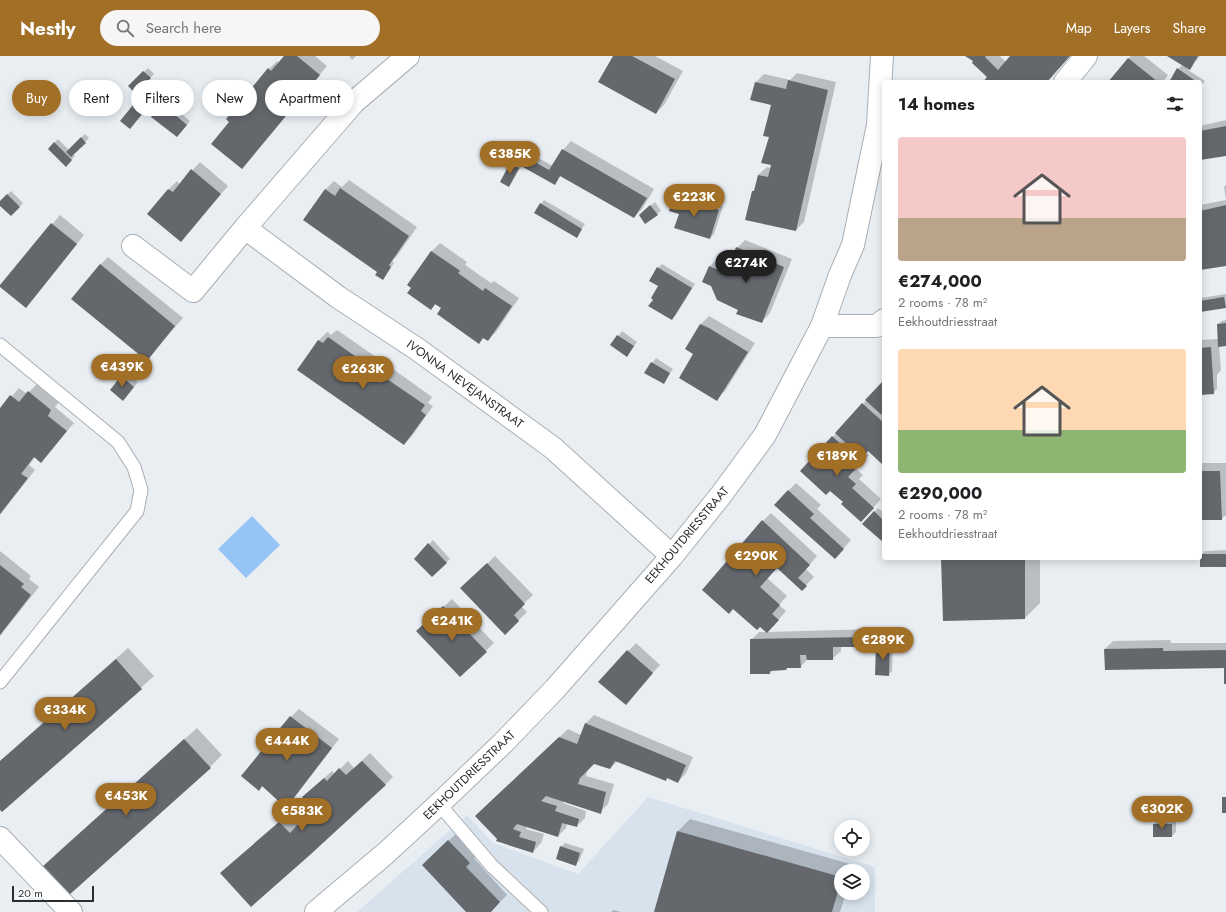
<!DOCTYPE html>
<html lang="en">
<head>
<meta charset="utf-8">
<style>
	:root { --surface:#fff; --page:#f6f6f6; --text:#202124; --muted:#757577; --accent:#a26f26 }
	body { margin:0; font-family:Jost,sans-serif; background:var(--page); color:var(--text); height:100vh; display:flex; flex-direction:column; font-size:15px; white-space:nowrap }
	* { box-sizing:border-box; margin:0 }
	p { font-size:13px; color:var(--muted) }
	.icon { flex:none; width:22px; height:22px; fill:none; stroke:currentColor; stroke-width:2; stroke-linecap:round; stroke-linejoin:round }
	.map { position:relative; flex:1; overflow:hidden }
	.drawer { position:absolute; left:882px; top:24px; width:320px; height:480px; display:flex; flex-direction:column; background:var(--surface); border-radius:4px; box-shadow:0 2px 10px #0003 }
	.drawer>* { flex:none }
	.hud { position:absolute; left:12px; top:24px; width:380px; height:36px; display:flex; gap:8px }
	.controls { position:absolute; left:834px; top:764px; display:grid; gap:8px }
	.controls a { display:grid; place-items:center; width:36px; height:36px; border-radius:50%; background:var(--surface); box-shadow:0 2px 10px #0003; font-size:20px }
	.scale { position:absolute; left:12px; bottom:10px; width:82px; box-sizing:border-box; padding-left:4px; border:2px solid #2b2d2f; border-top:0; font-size:11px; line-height:14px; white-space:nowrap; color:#2b2d2f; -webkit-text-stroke:3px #fff; paint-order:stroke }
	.price { position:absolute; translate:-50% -34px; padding:0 9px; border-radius:14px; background:var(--accent); color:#fff; font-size:13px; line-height:26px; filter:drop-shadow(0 1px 2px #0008) }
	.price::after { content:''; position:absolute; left:50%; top:24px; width:12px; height:9px; margin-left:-6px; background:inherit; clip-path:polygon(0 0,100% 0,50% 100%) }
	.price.selected { background:#222; color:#fff }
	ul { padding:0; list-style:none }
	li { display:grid; align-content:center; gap:8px; height:212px; padding:0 16px }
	li span { display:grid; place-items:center; height:124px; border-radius:4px; color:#555 }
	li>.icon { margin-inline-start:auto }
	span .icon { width:72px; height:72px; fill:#fffc; stroke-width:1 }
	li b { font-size:17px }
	h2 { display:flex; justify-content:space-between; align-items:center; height:48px; padding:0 16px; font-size:17px }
	.tag { padding:0 14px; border-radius:18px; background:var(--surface); box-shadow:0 2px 10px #0003; font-size:14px; line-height:36px }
	.tag.selected { background:var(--accent); color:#fff }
	header { display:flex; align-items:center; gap:24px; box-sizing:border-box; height:56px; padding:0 20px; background:var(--accent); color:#fff }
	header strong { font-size:19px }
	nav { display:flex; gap:22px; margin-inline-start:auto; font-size:14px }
	.search { width:280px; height:36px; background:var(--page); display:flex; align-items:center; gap:10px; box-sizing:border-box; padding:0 14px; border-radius:22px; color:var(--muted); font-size:15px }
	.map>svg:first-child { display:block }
	.built { fill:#d8e2ed; fill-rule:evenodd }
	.green { fill:#96c4f5 }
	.shadow { fill:#0003 }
	.building { fill:#64686d }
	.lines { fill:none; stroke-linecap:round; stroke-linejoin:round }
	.lane-casing { stroke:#aaaeb3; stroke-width:15 }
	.street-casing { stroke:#aaaeb3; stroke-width:24 }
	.secondary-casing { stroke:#aaaeb3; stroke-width:24 }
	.lane { stroke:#fff; stroke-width:13 }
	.street { stroke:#fff; stroke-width:22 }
	.secondary { stroke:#fff; stroke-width:22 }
	.labels { text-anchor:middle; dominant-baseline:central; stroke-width:4; stroke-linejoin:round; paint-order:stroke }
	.street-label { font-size:12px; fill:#2b2d2f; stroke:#fff }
</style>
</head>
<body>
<header>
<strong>Nestly</strong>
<div class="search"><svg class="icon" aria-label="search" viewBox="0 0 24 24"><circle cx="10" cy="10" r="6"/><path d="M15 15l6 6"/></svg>Search here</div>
<nav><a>Map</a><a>Layers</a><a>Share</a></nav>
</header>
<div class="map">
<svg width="1226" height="856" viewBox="0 0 1226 856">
	<rect width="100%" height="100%" fill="#e9eef3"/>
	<!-- built -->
	<path class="built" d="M648,741l227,70v45h-518l110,-97 26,28 85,31zM841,815h22v22h-22z"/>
	<!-- green -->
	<polygon class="green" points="252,460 280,489 246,522 218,493"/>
	<!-- shadow -->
	<g class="shadow">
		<polygon points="285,0 315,0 327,10 242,112 231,66 269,13 277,5 279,7"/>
		<polygon points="349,0 356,0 352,4"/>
		<polygon points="614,0 655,0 683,15 664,49 656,57"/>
		<polygon points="967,0 1000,0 1006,6 1012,0 1069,0 1047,26 984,26 989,21 975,5"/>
		<polygon points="1131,0 1144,0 1168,19 1163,26 1109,26"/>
		<polygon points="1169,0 1200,0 1188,14 1205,25 1200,31 1200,26 1171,26 1178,13 1183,8"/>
		<polygon points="148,12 154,18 136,36 129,30"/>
		<polygon points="797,17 836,26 804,166 796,174 753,135 756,133 758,119 767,111 771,112 770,81 772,48 756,26 764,18 790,24"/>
		<polygon points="27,33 40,46 29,57 16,44"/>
		<polygon points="166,45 190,65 181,76 162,49"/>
		<polygon points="138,46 146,53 134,68 122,65"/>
		<polygon points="1226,64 1226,99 1200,103 1200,70"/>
		<polygon points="85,78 89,82 73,98 75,100 66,109 49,93 58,83 69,94"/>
		<polygon points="571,85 654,133 642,153 634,161 561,119 555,128 522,109 512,126 509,130 511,108 515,104 523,109 531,98 553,110 563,94"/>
		<polygon points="200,106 228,130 181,185 149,158 169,133 177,125 180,128"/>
		<polygon points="349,124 417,171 397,200 392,205 394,207 383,223 381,212 304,164 326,133 334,125 342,131"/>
		<polygon points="1226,129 1226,209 1200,213 1200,149 1226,144 1224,131"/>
		<polygon points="11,135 23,147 11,159 0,148 0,146"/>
		<polygon points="678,139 685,141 687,139 723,150 714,178 710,182 680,157 674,143"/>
		<polygon points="544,144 585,168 576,181 541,148"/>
		<polygon points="655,146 661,155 657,158 644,155"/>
		<polygon points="60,159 84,179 34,242 0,230"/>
		<polygon points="745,184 792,203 770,257 762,266 739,254 709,211 717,203 735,210 737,192"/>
		<polygon points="440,187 467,206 465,209 491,227 494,225 519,242 496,276 488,284 484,281 479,286 442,252 436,248 431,253 409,229 432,195"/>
		<polygon points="108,201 183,262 146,304 100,209"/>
		<polygon points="662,208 695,228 676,259 672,263 655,244 659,230 658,212"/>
		<polygon points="1226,238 1226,251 1200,255 1200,242"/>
		<polygon points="709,260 755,287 725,335 717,343 695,297 701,268"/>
		<polygon points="1226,264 1226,289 1219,290 1221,314 1217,319 1217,333 1213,337 1200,338 1200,284 1219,283 1218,268 1222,265"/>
		<polygon points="337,274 376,301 371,307 388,318 393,313 432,341 428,347 433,350 412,380 404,388 298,314 319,284 327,276 331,279"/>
		<polygon points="622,275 637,286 627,299 612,289"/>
		<polygon points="656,302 673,313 663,326 646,316"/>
		<polygon points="126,317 138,326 123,344 122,321"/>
		<polygon points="884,325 884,408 868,394 866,396 869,399 856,413 863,419 859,423 881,443 873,452 847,442 833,381"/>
		<polygon points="37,328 59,346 55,351 74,367 41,405 35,401 29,409 35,414 0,459 0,354 19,332 27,338"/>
		<polygon points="1200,407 1226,407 1226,459 1221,463 1200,463"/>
		<polygon points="796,427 821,449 817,453 851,484 835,502 788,435"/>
		<polygon points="878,452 884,457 883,485 864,468"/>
		<polygon points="771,457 817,500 806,513 814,521 802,533 777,511 767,522 787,540 779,549 786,555 768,576 874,573 874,582 866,590 841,590 841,595 832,603 808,603 800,611 788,611 786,613 773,614 770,617 751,584 759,576 767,576 761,569 757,573 763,465"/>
		<polygon points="433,484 450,503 432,520 415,503"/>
		<polygon points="1226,494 1226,510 1201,499 1205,495"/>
		<polygon points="0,495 31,520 29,523 39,531 0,580"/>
		<polygon points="495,500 533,539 521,550 527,556 505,578 462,532"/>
		<polygon points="942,502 1040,502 1040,547 1025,562"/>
		<polygon points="452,543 494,587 460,620 426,567"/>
		<polygon points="1170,584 1171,587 1226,587 1226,627 1224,611 1105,613 1105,593 1113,585"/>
		<polygon points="636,587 660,609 626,647 600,626"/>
		<polygon points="881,587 893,587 892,615 888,619 877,591"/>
		<polygon points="128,592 154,620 2,755 0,752 0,705"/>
		<polygon points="299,653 339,683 294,742 286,750 263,730 259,733 291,661"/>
		<polygon points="594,659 693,701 686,717 678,726 668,721 666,724 618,705 610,712 594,706 588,713 586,720 614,728 608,748 600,756 563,744 563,747 586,755 585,762 577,770 567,767 566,772 558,780 527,770 526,773 544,778 541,787 533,796 498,783 484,752 568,673 581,679 586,667"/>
		<polygon points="197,672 222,699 210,711 55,799"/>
		<polygon points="370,697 393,721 385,729 230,809 288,758 298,769 303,764 305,743 312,733 332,715 335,718 348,705 354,712"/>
		<polygon points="690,763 854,809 852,815 841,815 841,837 846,837 840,856 655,856 678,775"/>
		<polygon points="1176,764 1176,776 1172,780 1154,768 1158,765"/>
		<polygon points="457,777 478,799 474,802 507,839 490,856 467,856 431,801"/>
		<polygon points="565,787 584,793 579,805 575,808 561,791"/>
		<polygon points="614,854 621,856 611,856"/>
	</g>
	<!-- building -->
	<g class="building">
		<polygon points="284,0 297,0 320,19 242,113 211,88 229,66 226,63 268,12 271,15"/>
		<polygon points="613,0 632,0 675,23 656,58 598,26"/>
		<polygon points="965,0 986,0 985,1 998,14 1010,0 1070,0 1047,26 983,26 987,21 972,7 973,5"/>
		<polygon points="1167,0 1198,0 1190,14"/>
		<polygon points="1128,2 1158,26 1108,26"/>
		<polygon points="1177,12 1197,26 1169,26"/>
		<polygon points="143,15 151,22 136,38 128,30"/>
		<polygon points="788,24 828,34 796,175 745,164 752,135 754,135 758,119 768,121 771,109 761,107 769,81 763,80 771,49 750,44 755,26 786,33"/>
		<polygon points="23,36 37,51 29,58 15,44"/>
		<polygon points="162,48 187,69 177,81 151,61"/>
		<polygon points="133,49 143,57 130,73 120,65"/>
		<polygon points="1226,70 1226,100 1200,104 1200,75"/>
		<polygon points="81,81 86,87 71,101 66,96"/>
		<polygon points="54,86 72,104 66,111 48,93"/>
		<polygon points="562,93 647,142 634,162 560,120 555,129 521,110 526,101 549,114"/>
		<polygon points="510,107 519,112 509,131 500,126"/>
		<polygon points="191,113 221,138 181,186 147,158 168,133 173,136"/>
		<polygon points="340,132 409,180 389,209 391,211 383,224 375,219 377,216 303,164 325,133 335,140"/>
		<polygon points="7,138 20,151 11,160 0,150 0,145"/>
		<polygon points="673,142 682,145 683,143 719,154 710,183 674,172 679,158 669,155"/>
		<polygon points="540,147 582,173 577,182 534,157"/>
		<polygon points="650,149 658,159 645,168 639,159"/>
		<polygon points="1226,149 1226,210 1200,214 1200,155"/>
		<polygon points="51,167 77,188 26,252 0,231 0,229"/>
		<polygon points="736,191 784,211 762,267 736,258 738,254 717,244 711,230 702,226 709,210 730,219 735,208 731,205"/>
		<polygon points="431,195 459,214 460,215 458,217 483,235 485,232 512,250 488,285 483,282 479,288 437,258 441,252 435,248 431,254 407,237 411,232 407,229"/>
		<polygon points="100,208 175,270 147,305 71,243"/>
		<polygon points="657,211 692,232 672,264 648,250 653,244 651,242 658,230 649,225"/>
		<polygon points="1224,241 1226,252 1200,256 1200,245"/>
		<polygon points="1226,267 1226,290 1218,291 1217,268"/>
		<polygon points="700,268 709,272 748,296 717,345 679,322 693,298 685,293"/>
		<polygon points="617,279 634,290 627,301 610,289"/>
		<polygon points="328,281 369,310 364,316 380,327 384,321 425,349 421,355 426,359 404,389 297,314 318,284 323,287"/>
		<polygon points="1211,291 1214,338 1200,339 1200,292"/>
		<polygon points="651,306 670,317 664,328 644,317"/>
		<polygon points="121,320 134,331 123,345 110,334"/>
		<polygon points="883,325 884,326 884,361 865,344"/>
		<polygon points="28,335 51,354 48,360 67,375 41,407 34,401 21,418 28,422 0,458 0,352 10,339 19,346"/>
		<polygon points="862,347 884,367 884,376 883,377 884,378 884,410 868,395 862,402 835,377"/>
		<polygon points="832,380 861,407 848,421 856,428 852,432 874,452 861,466 841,448 843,446 830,435 826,439 800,415"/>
		<polygon points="1200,415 1220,415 1222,464 1200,464"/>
		<polygon points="788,434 814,458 810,462 844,493 835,503 774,449"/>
		<polygon points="874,455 884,465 883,486 862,468"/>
		<polygon points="762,464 810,509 798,522 807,530 802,535 777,512 760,531 780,549 772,558 779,564 767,577 760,571 757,574 733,553 729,558 702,534"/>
		<polygon points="428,487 447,507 432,521 414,503"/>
		<rect x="1200" y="498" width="26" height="13"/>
		<polygon points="941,502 1025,502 1025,563 943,565"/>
		<polygon points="487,507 525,548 514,559 519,565 505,579 460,532"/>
		<polygon points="0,509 24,528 21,531 31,539 0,579"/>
		<polygon points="443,550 487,596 460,621 416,575"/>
		<polygon points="866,581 866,591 833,591 833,604 807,604 806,599 800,599 801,612 787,612 786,614 770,615 770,618 750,618 750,583"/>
		<polygon points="876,590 890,590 889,620 875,619"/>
		<polygon points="1163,592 1163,595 1226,594 1226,628 1224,628 1224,612 1105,614 1104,593"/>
		<polygon points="627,594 653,617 626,649 598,626"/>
		<polygon points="116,603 142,633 2,756 0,754 0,705"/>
		<polygon points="290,660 332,692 286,752 262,730 259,735 241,720"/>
		<polygon points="585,667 686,709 678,727 667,722 666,725 615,705 610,713 594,708 580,722 578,728 606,736 601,758 546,740 541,745 557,750 555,755 579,763 577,771 562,767 558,781 517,768 513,773 521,776 519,781 536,786 533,797 496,785 497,783 475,760 559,681 577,688"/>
		<polygon points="184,683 211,712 68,840 42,811"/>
		<polygon points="362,705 386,729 311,798 251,851 220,817 279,766 290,777 302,764 292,754 304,743 302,741 324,722 327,725 339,712 346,719"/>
		<rect x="1222" y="741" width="4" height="16"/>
		<rect x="1153" y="768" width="19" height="13"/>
		<polygon points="677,775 841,821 841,825 832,856 654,856"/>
		<polygon points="448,784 470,807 466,811 500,846 491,856 466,856 422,809"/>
		<polygon points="560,790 580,797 576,810 556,803"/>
	</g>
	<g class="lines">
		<!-- lane casing -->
		<g class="lane-casing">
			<g id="lane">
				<polyline points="0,289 118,386 134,411 141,434 137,455 0,626"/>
				<polyline points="439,748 492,810 541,856"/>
			</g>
		</g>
		<!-- street casing -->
		<g class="street-casing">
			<g id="street">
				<polyline points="408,0 354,46 245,172 338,241 417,293 553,392 672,500"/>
				<polyline points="1065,26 1086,0"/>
				<polyline points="133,190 193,235 245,172"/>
				<polyline points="822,270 877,270 884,264"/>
				<polyline points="0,782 71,856"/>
			</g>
		</g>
		<!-- secondary casing -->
		<g class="secondary-casing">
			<polyline id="secondary" points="316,856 386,797 439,748 503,687 555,633 672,500 721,439 765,379 822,270 840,219 853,189 878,69 882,0"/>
		</g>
		<!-- lane -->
		<use href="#lane" class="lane"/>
		<!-- street -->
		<use href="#street" class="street"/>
		<!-- secondary -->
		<use href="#secondary" class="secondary"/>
	</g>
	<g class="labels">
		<!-- street labels -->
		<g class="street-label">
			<text transform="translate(465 328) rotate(36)">IVONNA NEVEJANSTRAAT</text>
			<text transform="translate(687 479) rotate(-50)">EEKHOUTDRIESSTRAAT</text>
			<text transform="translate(469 719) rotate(-44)">EEKHOUTDRIESSTRAAT</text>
		</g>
	</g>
</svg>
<div class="controls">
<a><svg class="icon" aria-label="locate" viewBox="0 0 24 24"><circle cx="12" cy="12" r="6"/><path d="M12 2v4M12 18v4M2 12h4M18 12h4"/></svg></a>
<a><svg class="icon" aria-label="layers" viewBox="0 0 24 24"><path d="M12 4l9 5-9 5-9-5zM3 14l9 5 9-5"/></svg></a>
</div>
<div class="scale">20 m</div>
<b class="price" style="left:510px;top:119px">€385K</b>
<b class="price" style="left:694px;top:162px">€223K</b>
<b class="price selected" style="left:746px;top:228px">€274K</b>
<b class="price" style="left:122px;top:332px">€439K</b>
<b class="price" style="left:363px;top:334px">€263K</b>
<b class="price" style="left:837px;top:421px">€189K</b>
<b class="price" style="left:756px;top:521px">€290K</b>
<b class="price" style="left:452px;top:586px">€241K</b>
<b class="price" style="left:883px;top:605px">€289K</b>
<b class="price" style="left:65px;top:675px">€334K</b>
<b class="price" style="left:287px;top:706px">€444K</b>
<b class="price" style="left:126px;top:761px">€453K</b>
<b class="price" style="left:1162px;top:774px">€302K</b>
<b class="price" style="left:302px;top:776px">€583K</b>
<div class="hud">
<a class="tag selected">Buy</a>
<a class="tag">Rent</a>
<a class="tag">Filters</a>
<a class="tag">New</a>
<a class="tag">Apartment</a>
</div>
<section class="drawer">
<h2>14 homes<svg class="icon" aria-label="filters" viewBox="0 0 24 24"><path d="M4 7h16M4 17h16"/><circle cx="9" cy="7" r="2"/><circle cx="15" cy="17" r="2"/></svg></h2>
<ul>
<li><span style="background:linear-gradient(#f6c9c9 65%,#b9a48a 0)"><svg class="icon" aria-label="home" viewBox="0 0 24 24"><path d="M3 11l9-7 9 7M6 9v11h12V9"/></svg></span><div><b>€274,000</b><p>2 rooms · 78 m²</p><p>Eekhoutdriesstraat</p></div></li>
<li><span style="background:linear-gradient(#ffd9b3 65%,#8fb573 0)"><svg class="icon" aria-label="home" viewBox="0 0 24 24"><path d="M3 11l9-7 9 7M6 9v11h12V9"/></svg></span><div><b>€290,000</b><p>2 rooms · 78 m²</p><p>Eekhoutdriesstraat</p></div></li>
</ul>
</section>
</div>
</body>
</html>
